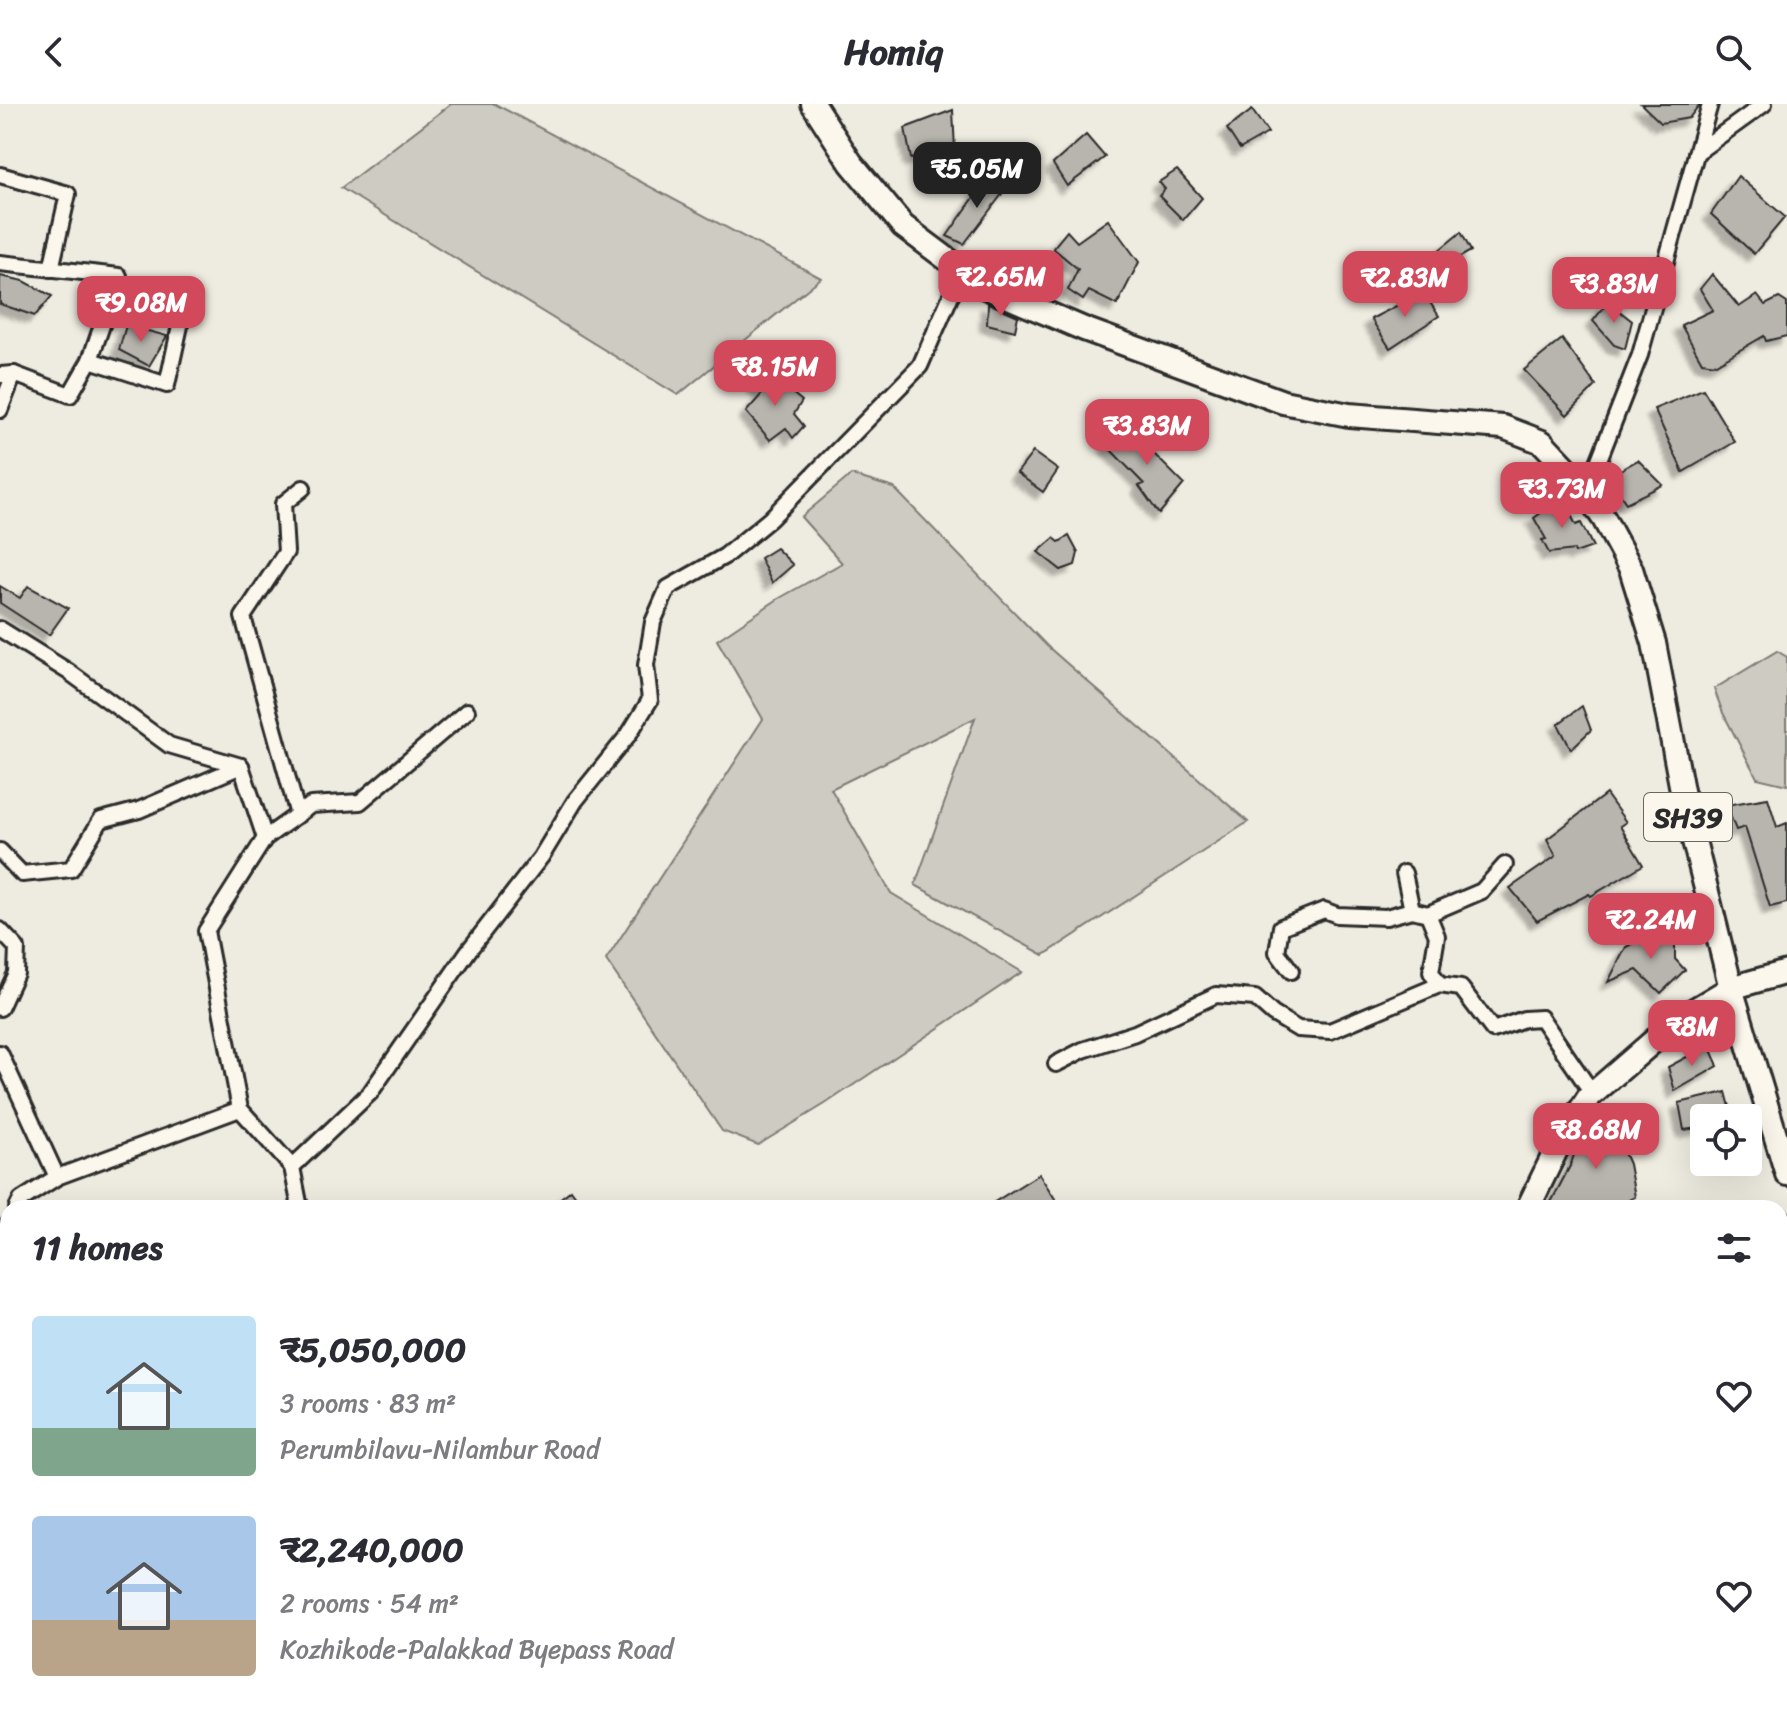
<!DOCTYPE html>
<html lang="en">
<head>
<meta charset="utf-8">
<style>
	:root { --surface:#fff; --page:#f2f2f3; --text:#2b2b33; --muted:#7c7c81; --accent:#d1495b }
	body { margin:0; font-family:Sriracha,sans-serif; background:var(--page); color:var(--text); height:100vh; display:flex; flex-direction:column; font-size:30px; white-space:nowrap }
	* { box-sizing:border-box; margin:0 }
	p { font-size:26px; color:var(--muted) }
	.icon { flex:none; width:44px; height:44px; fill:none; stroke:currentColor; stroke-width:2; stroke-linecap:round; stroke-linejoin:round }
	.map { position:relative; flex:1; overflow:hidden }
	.drawer { position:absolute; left:0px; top:1096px; width:1788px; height:514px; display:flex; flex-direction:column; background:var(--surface); border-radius:24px 24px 0 0; box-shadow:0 8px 32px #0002 }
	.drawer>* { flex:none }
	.tools { position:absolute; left:1690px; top:1000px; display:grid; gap:16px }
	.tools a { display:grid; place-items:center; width:72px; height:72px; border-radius:8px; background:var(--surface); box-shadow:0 8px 32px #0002; font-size:40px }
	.price { position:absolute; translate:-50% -68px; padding:0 18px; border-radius:16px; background:var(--accent); color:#fff; font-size:26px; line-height:52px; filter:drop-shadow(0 2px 4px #0008) }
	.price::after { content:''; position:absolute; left:50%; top:48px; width:24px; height:18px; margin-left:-12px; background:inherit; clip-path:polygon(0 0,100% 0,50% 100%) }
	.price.selected { background:#222; color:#fff }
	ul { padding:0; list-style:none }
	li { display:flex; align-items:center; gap:24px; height:200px; padding:0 32px }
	li span { display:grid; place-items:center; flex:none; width:224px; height:160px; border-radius:8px; color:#555 }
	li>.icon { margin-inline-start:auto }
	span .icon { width:96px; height:96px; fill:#fffc; stroke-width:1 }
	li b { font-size:34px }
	h2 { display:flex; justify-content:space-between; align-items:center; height:96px; padding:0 32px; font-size:34px }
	header { display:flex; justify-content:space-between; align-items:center; height:104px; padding:0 32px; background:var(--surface); font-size:36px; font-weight:700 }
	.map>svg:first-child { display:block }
	.green { fill:#cecbc2; stroke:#7c7b76; stroke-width:2 }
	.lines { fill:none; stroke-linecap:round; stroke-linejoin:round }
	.river { stroke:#a4a29a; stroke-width:30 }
	.building { fill:#b8b5ae; stroke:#2b2b2b; stroke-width:2; filter:url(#shadow) }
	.minor-casing { stroke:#2b2b2b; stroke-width:20 }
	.primary-casing { stroke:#2b2b2b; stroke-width:28 }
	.trunk-casing { stroke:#2b2b2b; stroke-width:28 }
	.minor { stroke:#fbf7ec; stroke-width:14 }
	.primary { stroke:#fbf7ec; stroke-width:22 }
	.trunk { stroke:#fbf7ec; stroke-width:22 }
	.labels { text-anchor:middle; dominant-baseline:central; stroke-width:8; stroke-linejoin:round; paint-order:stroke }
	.shield { fill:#fbf7ec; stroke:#696865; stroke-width:2 }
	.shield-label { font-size:28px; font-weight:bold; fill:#2b2b2b }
</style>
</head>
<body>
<header><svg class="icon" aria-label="back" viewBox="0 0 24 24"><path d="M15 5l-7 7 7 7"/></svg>Homiq<svg class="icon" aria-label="search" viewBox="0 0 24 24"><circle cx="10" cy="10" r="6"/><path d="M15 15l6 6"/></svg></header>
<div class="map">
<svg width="1787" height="1609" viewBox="0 0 1787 1609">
	<defs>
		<filter id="shadow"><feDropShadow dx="-7" dy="7" stdDeviation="2" flood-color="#0004"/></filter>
	</defs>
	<rect width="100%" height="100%" fill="#eeebe0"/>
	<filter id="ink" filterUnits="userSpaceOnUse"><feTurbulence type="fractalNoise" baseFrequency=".0125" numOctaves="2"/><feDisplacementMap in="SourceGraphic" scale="16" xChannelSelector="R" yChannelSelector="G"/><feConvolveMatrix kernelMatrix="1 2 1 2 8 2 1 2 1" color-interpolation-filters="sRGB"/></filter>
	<g filter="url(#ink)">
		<!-- green -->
		<g class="green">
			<polygon points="451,0 495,0 821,174 678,291 341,84"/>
			<polygon points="851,371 894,384 1047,542 1248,718 1044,851 915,781 975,614 831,685 891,789 1022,868 825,1000 758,1041 722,1027 606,856 763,615 717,536 778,495 842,459 801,413"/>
			<polygon points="1777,547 1787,553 1787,681 1757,674 1723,609 1714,585"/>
		</g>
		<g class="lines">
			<!-- river -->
			<g class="river">
				<polyline points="1780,1127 1783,1120"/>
				<polyline points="1597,1609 1607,1602"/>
			</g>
		</g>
		<!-- building -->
		<g class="building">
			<polygon points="1641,0 1700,0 1689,14 1661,19"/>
			<polygon points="953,6 955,46 943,46 911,55 905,24"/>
			<polygon points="1252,6 1268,29 1240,45 1227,25"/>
			<polygon points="1086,31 1105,53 1067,82 1053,60"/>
			<polygon points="1177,66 1202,94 1183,116 1159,92 1165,85 1159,78"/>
			<polygon points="989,72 1006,85 964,140 947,132"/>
			<polygon points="1738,72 1785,113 1754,150 1711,110"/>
			<polygon points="1108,116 1139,158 1117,201 1089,187 1083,196 1068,186 1078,165 1053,144 1067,127 1077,138"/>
			<polygon points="1461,128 1471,147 1451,158 1438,147"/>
			<polygon points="1712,170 1739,203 1757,191 1765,201 1779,194 1787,199 1787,232 1766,237 1764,232 1716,260 1702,258 1681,221 1713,206 1700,185"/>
			<polygon points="0,172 24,177 52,192 35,212 0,200"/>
			<polygon points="1423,188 1439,212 1390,244 1371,215"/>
			<polygon points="1608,198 1632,217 1625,245 1614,241 1593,217"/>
			<polygon points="988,199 1018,212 1015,227 987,220"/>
			<polygon points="126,221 167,232 149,262 119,246"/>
			<polygon points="1562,235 1596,282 1567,311 1524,266"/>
			<polygon points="767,268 802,297 794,310 804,322 793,334 786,324 770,336 746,308 762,290 753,277"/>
			<polygon points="1703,285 1735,338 1683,368 1654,305"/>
			<polygon points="1140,318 1151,330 1142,338 1184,380 1159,410 1139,382 1144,380 1107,342 1121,329 1128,329"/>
			<polygon points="1033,348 1058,366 1043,388 1017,369"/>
			<polygon points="1638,356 1663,381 1626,399 1608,373"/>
			<polygon points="1562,393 1576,421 1581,419 1593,443 1575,449 1574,446 1549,449 1542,436 1546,435 1534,414"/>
			<polygon points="1069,432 1078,449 1075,461 1061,466 1038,448 1054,434 1059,438"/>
			<polygon points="776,444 793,461 772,479 760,454"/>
			<polygon points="0,482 20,494 28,482 68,504 49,531 0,499"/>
			<polygon points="1582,602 1591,626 1571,645 1558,620"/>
			<polygon points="1606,690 1626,718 1620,722 1643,761 1591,792 1589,790 1537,817 1510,784 1556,752 1547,735"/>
			<polygon points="1768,694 1777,723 1787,719 1787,799 1770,803 1745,723 1736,726 1726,701"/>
			<polygon points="1662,824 1675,842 1675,855 1685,866 1661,889 1637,866 1608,878 1626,843"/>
			<polygon points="1709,941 1718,962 1675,987 1668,963"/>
			<polygon points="1726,988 1733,1014 1704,1014 1704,1023 1684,1026 1679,999"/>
			<polygon points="1599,1003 1614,1026 1629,1060 1635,1093 1612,1104 1548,1104 1571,1060 1578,1038"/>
			<polygon points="1039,1070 1061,1104 985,1104"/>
			<polygon points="571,1086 584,1104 548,1104"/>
		</g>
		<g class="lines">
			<!-- minor casing -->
			<g class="minor-casing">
				<g id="minor">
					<polyline points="1696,49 1764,0"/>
					<polyline points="0,71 68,90 51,165"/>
					<polyline points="0,159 119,172 90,256"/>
					<polyline points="14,270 70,291 90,256 167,281 183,208"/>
					<polyline points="0,271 14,270 0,306"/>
					<polyline points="1586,389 1640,251 1710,0"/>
					<polyline points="0,525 69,568 169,641 241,662"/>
					<polyline points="241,662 265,734 206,827 240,1005 292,1063"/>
					<polyline points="298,711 243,513 286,448 283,400 303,384"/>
					<polyline points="265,734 311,701 360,698 467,607"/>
					<polyline points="0,747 22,770 71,765 101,716 139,706 241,662"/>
					<polyline points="1404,769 1412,806"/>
					<polyline points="1428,810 1482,787 1505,761"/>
					<polyline points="0,826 17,844 16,869 0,904"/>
					<polyline points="1291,867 1277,848 1281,823 1324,806 1337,811 1386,813 1412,806 1428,810 1437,832 1431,868 1439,881"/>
					<polyline points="0,949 57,1073 240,1005"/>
					<polyline points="1056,960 1083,946 1135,929 1216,891 1255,894 1273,910 1298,925 1330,927 1439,881 1461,884 1493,926 1524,915 1541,914 1593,990"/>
					<polyline points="17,1104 21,1096 57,1073"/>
					<polyline points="300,1104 292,1063 370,989 469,846 541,753 575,697 629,630 650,596 646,561 653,518 668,484 725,452 770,415 920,262 962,166"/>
					<polyline points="0,1134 8,1121"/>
					<polyline points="438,1602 443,1609"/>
					<polyline points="778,1602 783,1609"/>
					<polyline points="242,1609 251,1602"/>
				</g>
			</g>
			<!-- primary casing -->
			<g class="primary-casing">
				<polyline id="primary" points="813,0 851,59 903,122 983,182 1084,225 1283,298 1349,311 1503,323 1542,338 1574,372 1604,415 1631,465 1654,539 1684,697 1731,884 1787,1070"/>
			</g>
			<!-- trunk casing -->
			<g class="trunk-casing">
				<g id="trunk">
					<polyline points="1528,1104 1561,1036 1589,993 1679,915 1731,884 1787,868"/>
					<polyline points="1389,1609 1391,1602"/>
				</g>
			</g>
			<!-- minor -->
			<use href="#minor" class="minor"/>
			<!-- primary -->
			<use href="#primary" class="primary"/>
			<!-- trunk -->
			<use href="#trunk" class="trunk"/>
		</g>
	</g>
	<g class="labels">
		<!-- shield labels -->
		<rect class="shield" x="1644" y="689" width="88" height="48" rx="6"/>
		<g class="shield-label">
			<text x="1688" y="713">SH39</text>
		</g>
	</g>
</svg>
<div class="tools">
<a><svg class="icon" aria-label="locate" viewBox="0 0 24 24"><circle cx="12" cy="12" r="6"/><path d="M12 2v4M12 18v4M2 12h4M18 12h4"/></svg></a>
</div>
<b class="price selected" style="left:977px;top:106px">₹5.05M</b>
<b class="price" style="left:1001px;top:214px">₹2.65M</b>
<b class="price" style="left:1405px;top:215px">₹2.83M</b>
<b class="price" style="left:1614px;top:221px">₹3.83M</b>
<b class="price" style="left:141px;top:240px">₹9.08M</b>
<b class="price" style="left:775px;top:304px">₹8.15M</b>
<b class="price" style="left:1147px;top:363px">₹3.83M</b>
<b class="price" style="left:1562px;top:426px">₹3.73M</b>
<b class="price" style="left:1651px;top:857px">₹2.24M</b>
<b class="price" style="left:1692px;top:964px">₹8M</b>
<b class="price" style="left:1596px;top:1067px">₹8.68M</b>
<section class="drawer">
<h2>11 homes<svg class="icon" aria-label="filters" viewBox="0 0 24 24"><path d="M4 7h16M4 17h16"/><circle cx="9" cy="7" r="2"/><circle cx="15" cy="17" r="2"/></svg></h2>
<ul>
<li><span style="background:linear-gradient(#bfe0f5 70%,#7fa58c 0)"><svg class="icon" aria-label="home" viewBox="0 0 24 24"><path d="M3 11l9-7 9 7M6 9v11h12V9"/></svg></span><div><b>₹5,050,000</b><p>3 rooms · 83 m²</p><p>Perumbilavu-Nilambur Road</p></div><svg class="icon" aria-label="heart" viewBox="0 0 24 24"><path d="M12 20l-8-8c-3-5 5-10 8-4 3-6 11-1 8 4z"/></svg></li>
<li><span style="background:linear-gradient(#a9c7e8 65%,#b9a48a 0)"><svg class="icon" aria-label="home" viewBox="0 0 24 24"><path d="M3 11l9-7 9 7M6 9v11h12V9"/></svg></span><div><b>₹2,240,000</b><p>2 rooms · 54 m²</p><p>Kozhikode-Palakkad Byepass Road</p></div><svg class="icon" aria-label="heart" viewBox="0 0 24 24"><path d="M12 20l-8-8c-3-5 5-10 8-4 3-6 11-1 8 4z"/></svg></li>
</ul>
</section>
</div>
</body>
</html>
